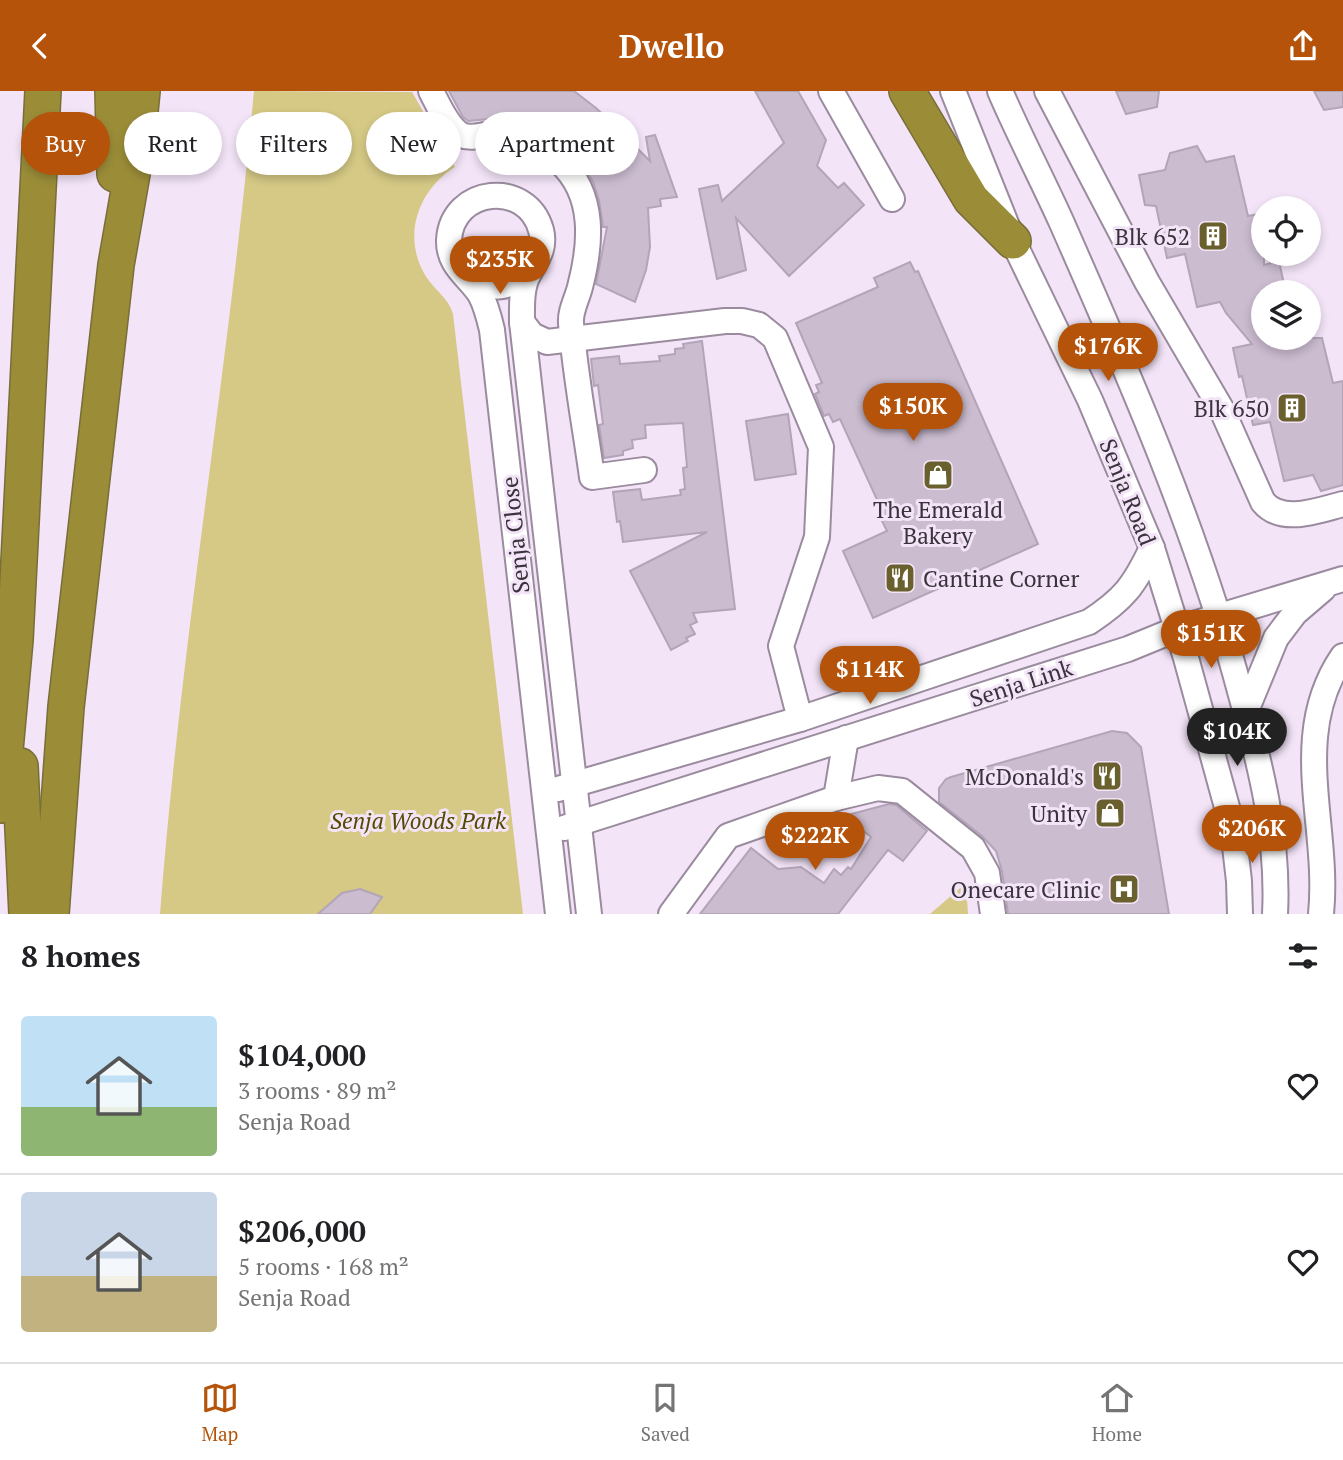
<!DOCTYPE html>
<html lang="en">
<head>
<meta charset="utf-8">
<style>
	:root { --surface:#fff; --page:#f6f6f6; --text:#202124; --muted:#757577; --line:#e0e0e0; --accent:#b45309 }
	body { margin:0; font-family:"PT Serif",serif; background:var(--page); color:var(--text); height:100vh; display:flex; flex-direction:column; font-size:26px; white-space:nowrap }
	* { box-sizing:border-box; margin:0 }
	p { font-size:23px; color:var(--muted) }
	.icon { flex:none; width:38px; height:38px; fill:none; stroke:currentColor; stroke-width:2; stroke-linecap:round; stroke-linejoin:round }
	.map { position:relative; height:823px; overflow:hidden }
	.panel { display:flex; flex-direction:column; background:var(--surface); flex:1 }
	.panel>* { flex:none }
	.hud { position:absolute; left:21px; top:21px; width:700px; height:63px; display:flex; gap:14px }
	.buttons { position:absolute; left:1251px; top:105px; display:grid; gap:14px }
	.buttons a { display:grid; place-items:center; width:70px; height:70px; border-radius:50%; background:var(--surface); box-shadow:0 4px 10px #0003; font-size:35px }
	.price { position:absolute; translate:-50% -60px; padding:0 16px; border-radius:24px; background:var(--accent); color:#fff; font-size:23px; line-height:46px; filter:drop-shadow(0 2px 4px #0008) }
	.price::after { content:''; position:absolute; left:50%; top:42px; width:21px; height:16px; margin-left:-10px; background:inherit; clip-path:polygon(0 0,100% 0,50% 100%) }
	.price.selected { background:#222; color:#fff }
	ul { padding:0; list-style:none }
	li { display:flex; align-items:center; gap:21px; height:175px; padding:0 21px }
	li+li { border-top:2px solid var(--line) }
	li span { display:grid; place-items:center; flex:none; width:196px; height:140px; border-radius:7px; color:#555 }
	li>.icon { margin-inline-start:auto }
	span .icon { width:84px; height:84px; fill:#fffc; stroke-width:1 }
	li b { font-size:30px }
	h2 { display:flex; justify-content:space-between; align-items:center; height:84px; padding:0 21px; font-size:30px }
	.chip { padding:0 24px; border-radius:32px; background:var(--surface); box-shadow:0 4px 10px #0003; font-size:24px; line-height:63px }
	.chip.selected { background:var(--accent); color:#fff }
	header { display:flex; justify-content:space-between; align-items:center; height:91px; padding:0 21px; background:var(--accent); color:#fff; font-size:32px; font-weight:800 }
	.dock { display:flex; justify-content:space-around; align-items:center; height:98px; border-top:2px solid var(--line); background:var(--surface); font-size:19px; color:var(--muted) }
	.dock a { display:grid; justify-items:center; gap:4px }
	.dock .selected { color:var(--accent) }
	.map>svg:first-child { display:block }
	.green { fill:#d5c985 }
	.building { fill:#cbbcd0; stroke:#b3a5b8; stroke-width:2 }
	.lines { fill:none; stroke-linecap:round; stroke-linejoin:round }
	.minor-casing { stroke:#9a8b9e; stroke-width:28 }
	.highway-casing { stroke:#796e39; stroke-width:38 }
	.minor { stroke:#fff; stroke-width:24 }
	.highway { stroke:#9b8d38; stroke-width:35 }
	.labels { text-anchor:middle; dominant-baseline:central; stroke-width:6; stroke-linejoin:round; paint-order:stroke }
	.poi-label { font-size:23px; fill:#39333b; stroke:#f3e4f8; text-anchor:end }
	.street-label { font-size:23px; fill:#39333b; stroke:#f3e4f8 }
	.park-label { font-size:23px; font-style:italic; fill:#554a01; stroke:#f3e4f8 }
</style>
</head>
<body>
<header><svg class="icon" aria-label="back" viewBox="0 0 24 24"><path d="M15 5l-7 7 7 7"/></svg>Dwello<svg class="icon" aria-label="share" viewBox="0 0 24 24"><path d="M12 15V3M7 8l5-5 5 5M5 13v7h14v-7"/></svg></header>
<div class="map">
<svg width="1343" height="823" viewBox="0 0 1343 823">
	<rect width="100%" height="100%" fill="#f3e4f8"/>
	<!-- green -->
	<g class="green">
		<path d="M254,0l158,1 43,75c-37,23 -53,69 -30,108 9,15 23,22 28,39l70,600h-363c21,-275 69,-548 94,-823z"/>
		<polygon points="966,792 968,823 930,823"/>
	</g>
	<!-- building -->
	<g class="building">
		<polygon points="449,0 574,0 596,17 614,34 625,50 628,48 650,70 646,46 655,44 677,106 660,108 661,115 648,117 650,156 646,179 635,211 596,193 607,136 603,136 599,109 593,91 583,74 563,54 528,34 499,27 468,30 463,26"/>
		<polygon points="755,0 798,0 826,49 817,75 838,97 844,92 864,114 789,185 736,127 746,179 717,188 699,98 718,94 722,110 784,52"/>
		<polygon points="1116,0 1159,0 1157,16 1126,23"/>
		<polygon points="1314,0 1343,0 1343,16 1324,19"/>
		<polygon points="1197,55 1206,71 1234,65 1248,125 1264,122 1264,174 1279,170 1285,198 1264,201 1264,247 1322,247 1333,292 1343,290 1343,394 1321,400 1313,384 1284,390 1270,331 1253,334 1242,285 1239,286 1233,257 1252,253 1226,222 1220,211 1197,216 1185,163 1167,167 1156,115 1145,114 1139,84 1165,79 1170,62"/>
		<polygon points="910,171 915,181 918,180 1038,453 873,527 843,460 887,440 881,428 885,426 840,328 833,331 829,323 824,325 822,320 815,303 819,301 816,294 822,292 796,232 878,196 874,187"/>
		<polygon points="702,250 735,518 693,522 697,531 690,534 695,543 686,547 688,550 671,559 630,480 707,441 623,451 620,430 617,431 613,401 640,398 642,409 681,404 680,399 685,398 683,377 687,376 683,332 645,334 646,347 632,349 633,357 623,360 623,364 604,367 599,334 603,333 598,294 594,295 591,268 619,265 620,273 660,270 659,265 675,263 675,258 684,257 683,253"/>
		<polygon points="788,323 796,383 755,389 746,330"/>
		<polygon points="1112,640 1127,642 1141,656 1169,823 1008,823 1002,780 996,760 982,745 939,711 939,697 946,688 951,686"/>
		<polygon points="889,713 896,714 927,740 903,770 888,759 838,823 700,823 751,757 778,778 801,776 824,792 834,778 841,784 848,776 851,778 871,746 844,725"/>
		<polygon points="360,798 382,806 370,823 318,823 342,802"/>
	</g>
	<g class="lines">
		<!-- minor casing -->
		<g class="minor-casing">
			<g id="minor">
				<path d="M431,0c7,13 16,36 30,44 12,5 25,-2 37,-2 20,0 48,16 62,29 36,33 31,83 20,125 -3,12 -10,24 -9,36 4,51 14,103 21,154l52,-7"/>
				<polyline points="831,0 892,108"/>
				<polyline points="953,0 1013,150 1090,309 1152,457 1186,567 1233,738 1239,790 1240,823"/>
				<path d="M1000,0c19,44 41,86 61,130 68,154 137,311 180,474 20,72 38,144 34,219"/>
				<path d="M1047,0l100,191 75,128 41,92c19,23 56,8 80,2"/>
				<path d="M471,190c22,9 37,7 57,-6"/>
				<polyline points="522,231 532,244 547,251 725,230 742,230 759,234 775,247 821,356 817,446 781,555 800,628"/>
				<polyline points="1246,620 1276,547 1295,522 1323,498"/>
				<path d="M558,698l242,-70 289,-97c35,-23 45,-36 63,-74"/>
				<polyline points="836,707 846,647"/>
				<polyline points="564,737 1128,558 1177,538 1343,488"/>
				<path d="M558,823l-66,-584c-3,-13 -6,-25 -12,-36 -12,-18 -32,-29 -31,-54 3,-53 78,-61 92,-10 5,19 -5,30 -13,45 -7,14 -6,32 -6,47l67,592"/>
				<polyline points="671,823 728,745 836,707 878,697 902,700 973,757 987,782 993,823"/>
				<path d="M1321,823c9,-89 -33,-178 22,-258"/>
			</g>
		</g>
		<!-- highway casing -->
		<g class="highway-casing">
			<g id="highway">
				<polyline points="113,0 115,83"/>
				<polyline points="907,0 971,108 1013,150"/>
				<polyline points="20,675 27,823"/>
				<polyline points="0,714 15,549 43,0"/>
				<polyline points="51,823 66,616 116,174 136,60 142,0"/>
			</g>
		</g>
		<!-- minor -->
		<use href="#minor" class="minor"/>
		<!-- highway -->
		<use href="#highway" class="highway"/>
	</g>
	<!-- icons -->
	<defs>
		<g id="building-square" transform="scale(1.575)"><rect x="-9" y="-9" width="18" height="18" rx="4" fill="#69602d" stroke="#f3e4f8"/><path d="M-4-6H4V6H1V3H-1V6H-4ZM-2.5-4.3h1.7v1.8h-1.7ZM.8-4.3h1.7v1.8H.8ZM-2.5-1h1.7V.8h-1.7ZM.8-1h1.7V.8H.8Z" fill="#fff"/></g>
		<g id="shop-square" transform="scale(1.575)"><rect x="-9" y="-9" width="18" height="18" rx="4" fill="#69602d" stroke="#f3e4f8"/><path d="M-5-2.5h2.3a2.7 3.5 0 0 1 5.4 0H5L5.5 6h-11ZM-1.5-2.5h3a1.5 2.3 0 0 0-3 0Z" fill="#fff"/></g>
		<g id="restaurant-square" transform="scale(1.575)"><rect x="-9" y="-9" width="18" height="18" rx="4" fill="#69602d" stroke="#f3e4f8"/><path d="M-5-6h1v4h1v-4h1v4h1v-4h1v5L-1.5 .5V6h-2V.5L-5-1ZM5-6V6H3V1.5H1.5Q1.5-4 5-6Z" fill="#fff"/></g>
		<g id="hospital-square" transform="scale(1.575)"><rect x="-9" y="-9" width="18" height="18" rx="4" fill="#69602d" stroke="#f3e4f8"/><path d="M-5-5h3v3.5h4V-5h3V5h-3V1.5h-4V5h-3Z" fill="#fff"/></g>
	</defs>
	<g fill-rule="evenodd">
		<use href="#building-square" x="1213" y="145"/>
		<use href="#building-square" x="1292" y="317"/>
		<use href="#shop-square" x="938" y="384"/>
		<use href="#restaurant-square" x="900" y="487"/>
		<use href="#restaurant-square" x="1107" y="685"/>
		<use href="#shop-square" x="1110" y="722"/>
		<use href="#hospital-square" x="1124" y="798"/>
	</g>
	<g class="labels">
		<!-- poi labels -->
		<g class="poi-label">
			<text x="1190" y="145">Blk 652</text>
			<text x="1269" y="317">Blk 650</text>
			<text x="938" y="418" text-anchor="middle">The Emerald<tspan x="938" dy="26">Bakery</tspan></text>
			<text x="923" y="487" text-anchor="start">Cantine Corner</text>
			<text x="1084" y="685">McDonald's</text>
			<text x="1087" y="722">Unity</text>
			<text x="1101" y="798">Onecare Clinic</text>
		</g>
		<!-- street labels -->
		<g class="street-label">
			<text transform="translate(1128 401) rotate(68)">Senja Road</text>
			<text transform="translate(515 444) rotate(-96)">Senja Close</text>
			<text transform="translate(1021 592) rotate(-18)">Senja Link</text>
		</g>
		<!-- park labels -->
		<g class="park-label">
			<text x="418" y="729">Senja Woods Park</text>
		</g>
	</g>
</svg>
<div class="buttons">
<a><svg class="icon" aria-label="locate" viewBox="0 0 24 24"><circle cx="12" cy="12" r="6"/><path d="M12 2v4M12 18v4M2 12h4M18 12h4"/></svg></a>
<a><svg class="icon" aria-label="layers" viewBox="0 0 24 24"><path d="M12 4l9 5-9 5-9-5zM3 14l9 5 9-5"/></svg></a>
</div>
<b class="price" style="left:500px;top:205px">$235K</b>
<b class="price" style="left:1108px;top:292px">$176K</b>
<b class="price" style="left:913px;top:352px">$150K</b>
<b class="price" style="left:1211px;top:579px">$151K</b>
<b class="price" style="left:870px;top:615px">$114K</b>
<b class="price selected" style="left:1237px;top:677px">$104K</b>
<b class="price" style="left:1252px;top:774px">$206K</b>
<b class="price" style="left:815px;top:781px">$222K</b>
<div class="hud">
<a class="chip selected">Buy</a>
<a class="chip">Rent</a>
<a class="chip">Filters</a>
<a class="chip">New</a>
<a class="chip">Apartment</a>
</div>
</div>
<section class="panel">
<h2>8 homes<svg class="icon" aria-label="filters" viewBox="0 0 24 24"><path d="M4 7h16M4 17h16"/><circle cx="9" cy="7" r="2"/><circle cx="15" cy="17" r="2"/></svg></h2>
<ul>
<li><span style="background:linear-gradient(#bfe0f5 65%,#8fb573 0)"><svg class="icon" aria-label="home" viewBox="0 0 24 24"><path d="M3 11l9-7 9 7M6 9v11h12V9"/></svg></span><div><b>$104,000</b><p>3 rooms · 89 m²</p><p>Senja Road</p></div><svg class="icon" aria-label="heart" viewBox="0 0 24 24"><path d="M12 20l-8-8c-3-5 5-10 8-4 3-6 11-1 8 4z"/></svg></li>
<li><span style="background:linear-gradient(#c9d6e8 60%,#c2b280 0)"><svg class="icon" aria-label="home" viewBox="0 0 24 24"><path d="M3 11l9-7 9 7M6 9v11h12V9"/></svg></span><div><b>$206,000</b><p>5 rooms · 168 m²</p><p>Senja Road</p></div><svg class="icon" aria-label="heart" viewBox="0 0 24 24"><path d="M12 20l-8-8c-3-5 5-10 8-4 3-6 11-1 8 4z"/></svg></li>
</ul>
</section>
<nav class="dock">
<a class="selected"><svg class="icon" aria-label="map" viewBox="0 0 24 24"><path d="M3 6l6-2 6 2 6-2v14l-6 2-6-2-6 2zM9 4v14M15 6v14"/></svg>Map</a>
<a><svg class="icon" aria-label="saved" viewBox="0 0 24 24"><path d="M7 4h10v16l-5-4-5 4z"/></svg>Saved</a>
<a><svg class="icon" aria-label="home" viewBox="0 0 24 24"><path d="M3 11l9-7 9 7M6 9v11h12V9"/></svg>Home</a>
</nav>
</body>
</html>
